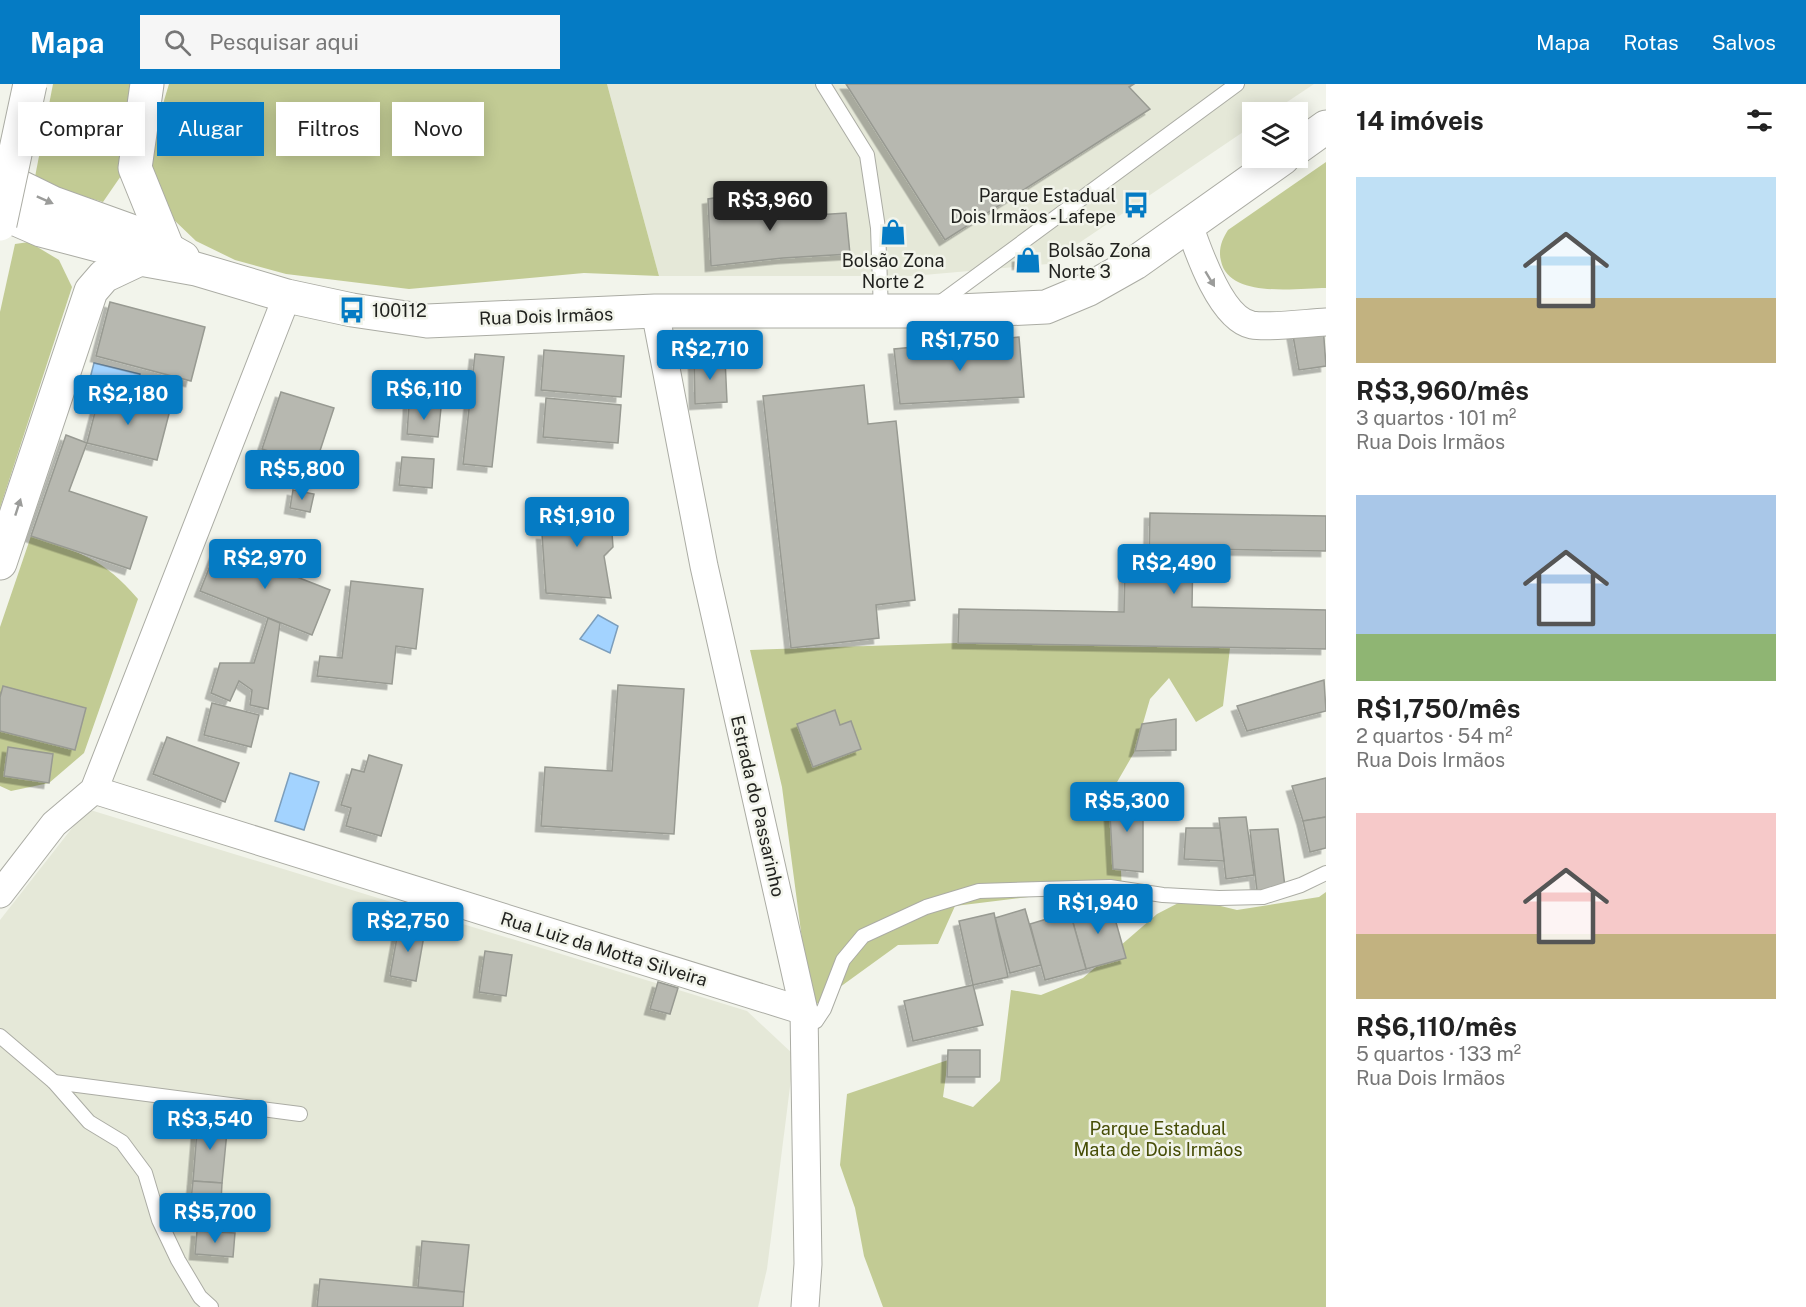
<!DOCTYPE html>
<html lang="pt">
<head>
<meta charset="utf-8">
<style>
	:root { --surface:#fff; --page:#f6f6f6; --text:#222; --muted:#767676; --accent:#057bc4 }
	body { margin:0; font-family:"Public Sans",sans-serif; background:var(--page); color:var(--text); height:100vh; display:flex; flex-direction:column; font-size:22px; white-space:nowrap }
	* { box-sizing:border-box; margin:0 }
	p { font-size:20px; color:var(--muted) }
	.icon { flex:none; width:33px; height:33px; fill:none; stroke:currentColor; stroke-width:2; stroke-linecap:round; stroke-linejoin:round }
	.map { position:relative; flex:1; overflow:hidden }
	.details { display:flex; flex-direction:column; background:var(--surface); width:480px }
	.details>* { flex:none }
	.hud { position:absolute; left:18px; top:18px; width:570px; height:54px; display:flex; gap:12px }
	.buttons { position:absolute; left:1242px; top:18px; display:grid; gap:12px }
	.buttons a { display:grid; place-items:center; width:66px; height:66px; border-radius:0px; background:var(--surface); box-shadow:0 3px 15px #0003; font-size:30px }
	.price { position:absolute; translate:-50% -51px; padding:0 14px; border-radius:6px; background:var(--accent); color:#fff; font-size:20px; line-height:39px; filter:drop-shadow(0 2px 3px #0008) }
	.price::after { content:''; position:absolute; left:50%; top:36px; width:18px; height:14px; margin-left:-9px; background:inherit; clip-path:polygon(0 0,100% 0,50% 100%) }
	.price.current { background:#222; color:#fff }
	ul { padding:0; list-style:none }
	li { display:grid; align-content:center; gap:12px; height:318px; padding:0 30px }
	li span { display:grid; place-items:center; height:186px; border-radius:0px; color:#555 }
	li>.icon { margin-inline-start:auto }
	span .icon { width:108px; height:108px; fill:#fffc; stroke-width:1 }
	li b { font-size:26px }
	h2 { display:flex; justify-content:space-between; align-items:center; height:72px; padding:0 30px; font-size:26px }
	.tag { padding:0 21px; border-radius:0px; background:var(--surface); box-shadow:0 3px 15px #0003; font-size:21px; line-height:54px }
	.tag.current { background:var(--accent); color:#fff }
	header { display:flex; align-items:center; gap:36px; box-sizing:border-box; height:84px; padding:0 30px; background:var(--accent); color:#fff }
	header strong { font-size:28px }
	nav { display:flex; gap:33px; margin-inline-start:auto; font-size:21px }
	.search { width:420px; height:54px; background:var(--page); display:flex; align-items:center; gap:15px; box-sizing:border-box; padding:0 21px; border-radius:0px; color:var(--muted); font-size:22px }
	main { display:flex; flex:1; min-height:0 }
	.map>svg:first-child { display:block }
	.built { fill:#e5e8d8 }
	.green { fill:#c2cb94 }
	.water { fill:#a3d3ff; stroke:#7c9ebc; stroke-width:1.5 }
	.building { fill:#b7b8b0; stroke:#989a92; stroke-width:1.5; filter:url(#shadow) }
	.lines { fill:none; stroke-linecap:round; stroke-linejoin:round }
	.lane-casing { stroke:#abaca4; stroke-width:16 }
	.street-casing { stroke:#abaca4; stroke-width:29 }
	.secondary-casing { stroke:#abaca4; stroke-width:35 }
	.lane { stroke:#fff; stroke-width:14 }
	.street { stroke:#fff; stroke-width:27 }
	.secondary { stroke:#fff; stroke-width:33 }
	.highway-bridge-casing { stroke:#abaca4; stroke-width:35; stroke-linecap:butt }
	.highway-bridge { stroke:#fff; stroke-width:33 }
	.oneway { fill:#9b9c9a }
	.labels { text-anchor:middle; dominant-baseline:central; stroke-width:5; stroke-linejoin:round; paint-order:stroke }
	.poi-label { font-size:18px; fill:#21221f; stroke:#f2f4eb; text-anchor:start }
	.street-label { font-size:18px; fill:#21221f; stroke:#f2f4eb }
	.park-label { font-size:18px; fill:#464d06; stroke:#f2f4eb }
</style>
</head>
<body>
<header>
<strong>Mapa</strong>
<div class="search"><svg class="icon" aria-label="search" viewBox="0 0 24 24"><circle cx="10" cy="10" r="6"/><path d="M15 15l6 6"/></svg>Pesquisar aqui</div>
<nav><a>Mapa</a><a>Rotas</a><a>Salvos</a></nav>
</header>
<main>
<div class="map">
<svg width="1326" height="1223" viewBox="0 0 1326 1223">
	<defs>
		<filter id="shadow"><feDropShadow dx="-5.5" dy="5.5" stdDeviation="0" flood-color="#0004"/></filter>
	</defs>
	<rect width="100%" height="100%" fill="#f2f4eb"/>
	<!-- built -->
	<g class="built">
		<polygon points="607,0 1314,0 1272,28 1252,28 1252,42 1048,180 912,192 659,192"/>
		<polygon points="87,725 747,927 794,971 767,1185 758,1223 0,1223 0,836"/>
	</g>
	<!-- green -->
	<g class="green">
		<polygon points="53,0 135,0 125,86 103,118 34,98"/>
		<polygon points="169,0 607,0 659,192 584,189 409,205 286,190 235,176 196,157 173,135 146,76"/>
		<path d="M1326,78v126c-29,0 -97,11 -105,-27 -3,-11 1,-22 7,-31z"/>
		<polygon points="29,158 59,176 72,203 0,424 0,228 15,160"/>
		<path d="M31,452c50,17 72,22 107,63l-54,154 -35,30 -38,8 -11,-5v-159z"/>
		<polygon points="958,559 1230,564 1223,622 1196,638 1169,594 1150,615 1135,667 1109,712 1121,786 1122,810 1054,810 955,822 938,860 898,861 811,924 782,703 750,566"/>
		<polygon points="1326,808 1326,1223 883,1223 864,1172 855,1124 840,1081 847,1010 948,976 943,1013 973,1023 1000,997 1011,906 1041,911 1083,894 1157,830 1188,814 1237,826 1319,813"/>
	</g>
	<!-- water -->
	<g class="water">
		<polygon points="94,279 140,290 133,317 87,306"/>
		<polygon points="598,531 618,542 610,569 580,555"/>
		<polygon points="290,689 319,698 304,746 275,737"/>
	</g>
	<!-- building -->
	<g class="building">
		<polygon points="846,0 1134,0 1129,3 1150,25 945,156"/>
		<polygon points="757,107 770,134 846,129 850,170 783,174 711,182 708,115"/>
		<polygon points="904,144 904,151 883,152 883,146"/>
		<polygon points="1038,171 1039,178 1018,180 1018,173"/>
		<polygon points="110,218 205,243 191,297 96,272"/>
		<polygon points="1323,241 1326,282 1299,286 1292,246"/>
		<polygon points="1019,253 1024,313 900,320 894,265"/>
		<polygon points="544,266 624,272 621,313 541,306"/>
		<polygon points="475,270 504,273 492,383 463,380"/>
		<polygon points="725,274 727,318 695,320 694,275"/>
		<polygon points="864,301 868,340 896,337 915,516 876,521 879,554 791,564 763,312"/>
		<polygon points="281,308 334,324 315,382 262,365"/>
		<polygon points="410,308 442,311 441,324 409,321"/>
		<polygon points="100,309 170,326 157,376 87,359"/>
		<polygon points="546,314 621,321 618,359 543,353"/>
		<polygon points="409,321 441,324 438,353 407,350"/>
		<polygon points="66,351 87,359 69,407 147,433 130,485 31,452"/>
		<polygon points="402,373 434,375 432,404 399,401"/>
		<polygon points="293,406 314,410 310,428 290,424"/>
		<polygon points="536,415 610,421 613,463 604,472 611,514 546,509 542,450 571,451 568,438 534,435"/>
		<polygon points="1150,429 1326,432 1326,467 1193,465 1192,523 1326,526 1326,565 958,559 959,525 1124,528 1125,477 1149,477"/>
		<polygon points="218,462 330,506 312,551 200,507"/>
		<polygon points="351,497 423,505 416,565 396,562 392,600 317,592 320,572 342,574"/>
		<polygon points="268,534 280,539 268,625 250,621 252,606 239,597 230,617 211,609 220,579 254,579"/>
		<polygon points="1324,596 1326,627 1247,647 1237,622"/>
		<polygon points="618,601 684,605 674,750 541,742 545,683 612,687"/>
		<polygon points="3,602 86,624 75,666 0,647 0,613"/>
		<polygon points="212,619 259,631 251,663 204,651"/>
		<polygon points="835,626 840,641 851,637 861,665 813,683 797,640"/>
		<polygon points="1176,635 1176,666 1135,667 1142,640"/>
		<polygon points="167,653 239,679 225,718 153,690"/>
		<polygon points="8,663 53,670 49,699 4,692"/>
		<polygon points="369,671 402,681 381,752 346,742 351,724 341,721 352,685 364,688"/>
		<polygon points="1326,694 1326,733 1303,737 1292,702"/>
		<polygon points="1109,712 1143,713 1143,788 1113,785"/>
		<polygon points="1246,733 1254,791 1226,795 1219,734"/>
		<polygon points="1326,733 1326,764 1310,768 1303,737"/>
		<polygon points="1186,744 1220,744 1224,777 1184,775"/>
		<polygon points="1278,745 1285,803 1257,807 1250,746"/>
		<polygon points="1110,817 1126,874 1086,885 1070,828"/>
		<polygon points="1025,825 1041,881 1010,889 995,834"/>
		<polygon points="1070,828 1086,885 1045,896 1030,840"/>
		<polygon points="994,829 1008,893 973,901 959,837"/>
		<polygon points="399,842 425,846 416,897 390,892"/>
		<polygon points="485,867 512,871 506,912 479,908"/>
		<polygon points="658,898 678,904 670,930 650,925"/>
		<polygon points="973,901 983,941 913,957 904,917"/>
		<polygon points="948,966 980,966 980,993 947,993"/>
		<polygon points="198,1035 228,1037 222,1099 193,1097"/>
		<polygon points="193,1097 222,1099 221,1118 191,1116"/>
		<polygon points="197,1147 235,1149 233,1173 195,1170"/>
		<polygon points="422,1157 469,1161 464,1208 418,1203"/>
		<polygon points="320,1195 464,1208 463,1223 317,1223"/>
	</g>
	<g class="lines">
		<!-- lane casing -->
		<g class="lane-casing">
			<g id="lane">
				<polyline points="823,0 867,71 878,144 881,227"/>
				<polyline points="937,221 1237,0"/>
				<polyline points="804,944 816,937 824,925 843,876 863,852 926,823 979,807 1110,803 1163,811 1219,814 1263,813 1301,801 1326,789"/>
				<polyline points="0,952 54,998 89,1038 122,1058 145,1089 159,1136 178,1176 200,1213 211,1223"/>
				<polyline points="54,998 300,1030"/>
			</g>
		</g>
		<!-- street casing -->
		<g class="street-casing">
			<g id="street">
				<path d="M1189,141c9,26 32,94 63,100 18,3 54,-2 74,-3"/>
				<polyline points="655,227 704,482 804,927 808,1180 805,1223"/>
				<polyline points="94,706 804,927"/>
				<polyline points="0,810 54,740 94,706 287,212"/>
			</g>
		</g>
		<!-- secondary casing -->
		<g class="secondary-casing">
			<g id="secondary">
				<polyline points="147,0 135,84 167,163"/>
				<polyline points="1298,63 1326,43"/>
				<polyline points="0,93 53,119 142,151 183,174"/>
				<polyline points="0,124 18,136 41,146 117,166 140,175 196,185 287,212 352,226 427,237 655,227 958,227 1046,223 1089,205 1135,179 1283,74"/>
				<polyline points="0,479 91,207 104,192 140,175"/>
			</g>
		</g>
		<!-- lane -->
		<use href="#lane" class="lane"/>
		<!-- street -->
		<use href="#street" class="street"/>
		<!-- secondary -->
		<use href="#secondary" class="secondary"/>
		<!-- highway-bridge casing -->
		<g class="highway-bridge-casing">
			<polyline id="highway-bridge" points="0,140 30,0"/>
		</g>
		<!-- highway-bridge -->
		<use href="#highway-bridge" class="highway-bridge"/>
	</g>
	<!-- one-way arrows -->
	<defs><path id="oneway-solid" d="M-6-.8H1V-3.2L6.5 0L1 3.2V.8H-6Z" transform="scale(1.5)"/></defs>
	<g class="oneway">
		<use href="#oneway-solid" transform="translate(45 116) rotate(24)"/>
		<use href="#oneway-solid" transform="translate(1210 195) rotate(59)"/>
		<use href="#oneway-solid" transform="translate(18 423) rotate(-72)"/>
	</g>
	<!-- icons -->
	<defs>
		<g id="bus-bare" transform="scale(2.07)"><path d="M-5-6H5V4H4V6H2V4H-2V6H-4V4H-5ZM-3.5-4V0h7V-4ZM-3.5 1.2v1.5H-2V1.2ZM2 1.2v1.5H3.5V1.2Z" fill="#057bc4" stroke="#f2f4eb" stroke-width="2.5" paint-order="stroke"/></g>
		<g id="shop-bare" transform="scale(2.07)"><path d="M-5-2.5h2.3a2.7 3.5 0 0 1 5.4 0H5L5.5 6h-11ZM-1.5-2.5h3a1.5 2.3 0 0 0-3 0Z" fill="#057bc4" stroke="#f2f4eb" stroke-width="2.5" paint-order="stroke"/></g>
	</defs>
	<g fill-rule="evenodd">
		<use href="#bus-bare" x="1136" y="121"/>
		<use href="#shop-bare" x="893" y="148"/>
		<use href="#shop-bare" x="1028" y="176"/>
		<use href="#bus-bare" x="352" y="226"/>
	</g>
	<g class="labels">
		<!-- poi labels -->
		<g class="poi-label">
			<text x="1116" y="111" text-anchor="end">Parque Estadual<tspan x="1116" dy="21">Dois Irmãos - Lafepe</tspan></text>
			<text x="1048" y="166">Bolsão Zona<tspan x="1048" dy="21">Norte 3</tspan></text>
			<text x="893" y="176" text-anchor="middle">Bolsão Zona<tspan x="893" dy="21">Norte 2</tspan></text>
			<text x="372" y="226">100112</text>
		</g>
		<!-- street labels -->
		<g class="street-label">
			<text transform="translate(546 232) rotate(-2)">Rua Dois Irmãos</text>
			<text transform="translate(758 722) rotate(77)">Estrada do Passarinho</text>
			<text transform="translate(604 865) rotate(17)">Rua Luiz da Motta Silveira</text>
		</g>
		<!-- park labels -->
		<g class="park-label">
			<text x="1158" y="1044">Parque Estadual<tspan x="1158" dy="21">Mata de Dois Irmãos</tspan></text>
		</g>
	</g>
</svg>
<div class="buttons">
<a><svg class="icon" aria-label="layers" viewBox="0 0 24 24"><path d="M12 4l9 5-9 5-9-5zM3 14l9 5 9-5"/></svg></a>
</div>
<b class="price current" style="left:770px;top:148px">R$3,960</b>
<b class="price" style="left:960px;top:288px">R$1,750</b>
<b class="price" style="left:710px;top:297px">R$2,710</b>
<b class="price" style="left:424px;top:337px">R$6,110</b>
<b class="price" style="left:128px;top:342px">R$2,180</b>
<b class="price" style="left:302px;top:417px">R$5,800</b>
<b class="price" style="left:577px;top:464px">R$1,910</b>
<b class="price" style="left:265px;top:506px">R$2,970</b>
<b class="price" style="left:1174px;top:511px">R$2,490</b>
<b class="price" style="left:1127px;top:749px">R$5,300</b>
<b class="price" style="left:1098px;top:851px">R$1,940</b>
<b class="price" style="left:408px;top:869px">R$2,750</b>
<b class="price" style="left:210px;top:1067px">R$3,540</b>
<b class="price" style="left:215px;top:1160px">R$5,700</b>
<div class="hud">
<a class="tag">Comprar</a>
<a class="tag current">Alugar</a>
<a class="tag">Filtros</a>
<a class="tag">Novo</a>
</div>
</div>
<section class="details">
<h2>14 imóveis<svg class="icon" aria-label="filters" viewBox="0 0 24 24"><path d="M4 7h16M4 17h16"/><circle cx="9" cy="7" r="2"/><circle cx="15" cy="17" r="2"/></svg></h2>
<ul>
<li><span style="background:linear-gradient(#bfe0f5 65%,#c2b280 0)"><svg class="icon" aria-label="home" viewBox="0 0 24 24"><path d="M3 11l9-7 9 7M6 9v11h12V9"/></svg></span><div><b>R$3,960/mês</b><p>3 quartos · 101 m²</p><p>Rua Dois Irmãos</p></div></li>
<li><span style="background:linear-gradient(#a9c7e8 75%,#8fb573 0)"><svg class="icon" aria-label="home" viewBox="0 0 24 24"><path d="M3 11l9-7 9 7M6 9v11h12V9"/></svg></span><div><b>R$1,750/mês</b><p>2 quartos · 54 m²</p><p>Rua Dois Irmãos</p></div></li>
<li><span style="background:linear-gradient(#f6c9c9 65%,#c2b280 0)"><svg class="icon" aria-label="home" viewBox="0 0 24 24"><path d="M3 11l9-7 9 7M6 9v11h12V9"/></svg></span><div><b>R$6,110/mês</b><p>5 quartos · 133 m²</p><p>Rua Dois Irmãos</p></div></li>
</ul>
</section>
</main>
</body>
</html>
